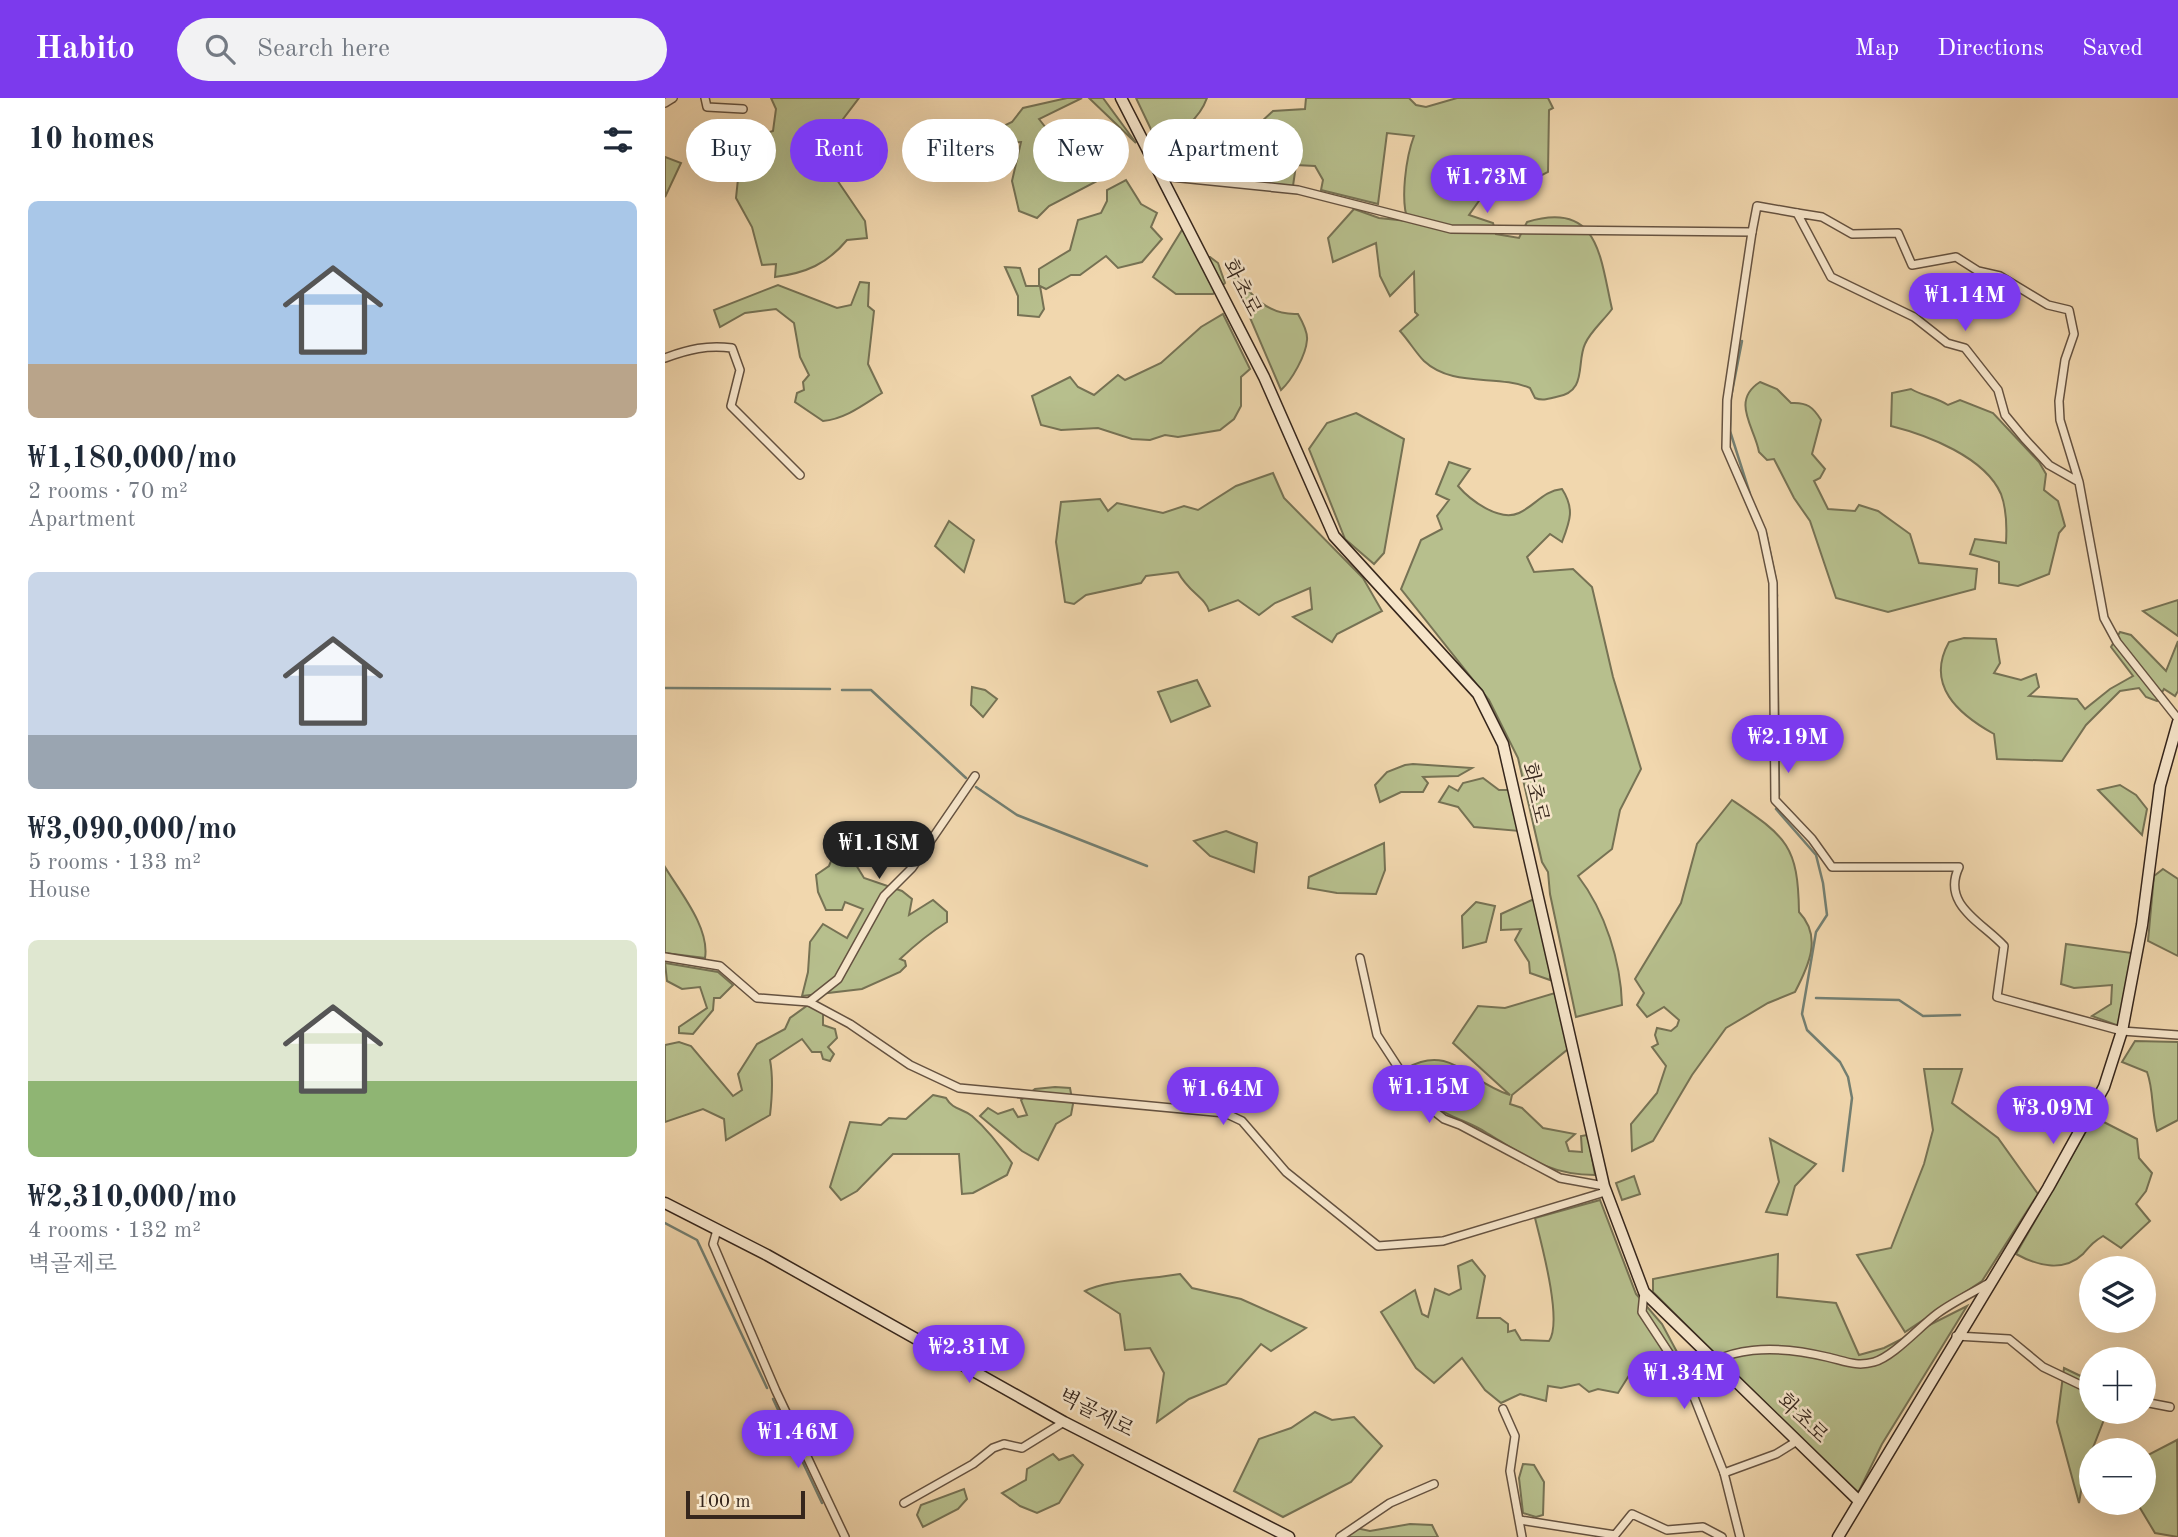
<!DOCTYPE html>
<html lang="en">
<head>
<meta charset="utf-8">
<style>
	:root { --surface:#fff; --page:#f2f2f3; --text:#1f2937; --muted:#747a83; --accent:#7c3aed }
	body { margin:0; font-family:"Old Standard TT","Noto Serif KR",serif; background:var(--page); color:var(--text); height:100vh; display:flex; flex-direction:column; font-size:26px; white-space:nowrap }
	* { box-sizing:border-box; margin:0 }
	p { font-size:23px; color:var(--muted) }
	.icon { flex:none; width:38px; height:38px; fill:none; stroke:currentColor; stroke-width:2; stroke-linecap:round; stroke-linejoin:round }
	.map { position:relative; flex:1; overflow:hidden }
	.panel { display:flex; flex-direction:column; background:var(--surface); width:665px }
	.panel>* { flex:none }
	.hud { position:absolute; left:21px; top:21px; width:665px; height:63px; display:flex; gap:14px }
	.buttons { position:absolute; left:1414px; top:1158px; display:grid; gap:14px }
	.buttons a { display:grid; place-items:center; width:77px; height:77px; border-radius:50%; background:var(--surface); box-shadow:0 7px 28px #0002; font-size:35px }
	.scale { position:absolute; left:21px; bottom:18px; width:119px; box-sizing:border-box; padding-left:7px; border:4px solid #36261c; border-top:0; font-size:19px; line-height:24px; white-space:nowrap; color:#36261c; -webkit-text-stroke:5px #f6e5ca; paint-order:stroke }
	.price { position:absolute; translate:-50% -60px; padding:0 16px; border-radius:24px; background:var(--accent); color:#fff; font-size:23px; line-height:46px; filter:drop-shadow(0 2px 4px #0008) }
	.price::after { content:''; position:absolute; left:50%; top:42px; width:21px; height:16px; margin-left:-10px; background:inherit; clip-path:polygon(0 0,100% 0,50% 100%) }
	.price.on { background:#222; color:#fff }
	ul { padding:0; list-style:none }
	li { display:grid; align-content:center; gap:14px; height:371px; padding:0 28px }
	li span { display:grid; place-items:center; height:217px; border-radius:10px; color:#555 }
	li>.icon { margin-inline-start:auto }
	span .icon { width:126px; height:126px; fill:#fffc; stroke-width:1 }
	li b { font-size:30px }
	h2 { display:flex; justify-content:space-between; align-items:center; height:84px; padding:0 28px; font-size:30px }
	.tag { padding:0 24px; border-radius:32px; background:var(--surface); box-shadow:0 7px 28px #0002; font-size:24px; line-height:63px }
	.tag.on { background:var(--accent); color:#fff }
	header { display:flex; align-items:center; gap:42px; box-sizing:border-box; height:98px; padding:0 35px; background:var(--accent); color:#fff }
	header strong { font-size:33px }
	nav { display:flex; gap:38px; margin-inline-start:auto; font-size:24px }
	.search { width:490px; height:63px; background:var(--page); display:flex; align-items:center; gap:18px; box-sizing:border-box; padding:0 24px; border-radius:38px; color:var(--muted); font-size:26px }
	main { display:flex; flex:1; min-height:0 }
	.map>svg:first-child { display:block }
	.green { fill:#b7bf8d; stroke:#767254; stroke-width:2 }
	.lines { fill:none; stroke-linecap:round; stroke-linejoin:round }
	.stream { stroke:#737f72; stroke-width:2.5 }
	.street-casing { stroke:#655240; stroke-width:10 }
	.secondary-casing { stroke:#36261c; stroke-width:13 }
	.street { stroke:#f6e5ca; stroke-width:7 }
	.secondary { stroke:#f6e5ca; stroke-width:10 }
	.labels { text-anchor:middle; dominant-baseline:central; stroke-width:5; stroke-linejoin:round; paint-order:stroke }
	.street-label { font-size:21px; fill:#36261c; stroke:#f6e5ca }
</style>
</head>
<body>
<header>
<strong>Habito</strong>
<div class="search"><svg class="icon" aria-label="search" viewBox="0 0 24 24"><circle cx="10" cy="10" r="6"/><path d="M15 15l6 6"/></svg>Search here</div>
<nav><a>Map</a><a>Directions</a><a>Saved</a></nav>
</header>
<main>
<section class="panel">
<h2>10 homes<svg class="icon" aria-label="filters" viewBox="0 0 24 24"><path d="M4 7h16M4 17h16"/><circle cx="9" cy="7" r="2"/><circle cx="15" cy="17" r="2"/></svg></h2>
<ul>
<li><span style="background:linear-gradient(#a9c7e8 75%,#b9a48a 0)"><svg class="icon" aria-label="home" viewBox="0 0 24 24"><path d="M3 11l9-7 9 7M6 9v11h12V9"/></svg></span><div><b>₩1,180,000/mo</b><p>2 rooms · 70 m²</p><p>Apartment</p></div></li>
<li><span style="background:linear-gradient(#c9d6e8 75%,#9aa5b1 0)"><svg class="icon" aria-label="home" viewBox="0 0 24 24"><path d="M3 11l9-7 9 7M6 9v11h12V9"/></svg></span><div><b>₩3,090,000/mo</b><p>5 rooms · 133 m²</p><p>House</p></div></li>
<li><span style="background:linear-gradient(#dfe7d0 65%,#8fb573 0)"><svg class="icon" aria-label="home" viewBox="0 0 24 24"><path d="M3 11l9-7 9 7M6 9v11h12V9"/></svg></span><div><b>₩2,310,000/mo</b><p>4 rooms · 132 m²</p><p>벽골제로</p></div></li>
</ul>
</section>
<div class="map">
<svg width="1513" height="1439" viewBox="0 0 1513 1439">
	<rect width="100%" height="100%" fill="#f1d7ae"/>
	<filter id="stains"><feTurbulence type="fractalNoise" baseFrequency=".00286" numOctaves="4"/><feColorMatrix values="0 0 0 0 .2 0 0 0 0 .09 0 0 0 0 .02 0 0 0 .5 -.17"/></filter>
	<radialGradient id="worn" r=".72"><stop offset=".6" stop-color="#630" stop-opacity="0"/><stop offset="1" stop-color="#630" stop-opacity=".3"/></radialGradient>
	<!-- green -->
	<g class="green">
		<path d="M106,0h88l-41,54 47,69 2,17 -20,2c-20,24 -41,33 -72,37l1,-13 -14,1 -10,-38 -16,-29 6,-57 31,-10 3,-22z"/>
		<path d="M402,0h15l-43,21c14,19 22,25 46,28l11,12 5,20 -52,27 -12,12 -18,-7 -7,-30 9,-39 -39,1 5,-9 25,-12 11,-14z"/>
		<polygon points="424,0 438,0 471,45"/>
		<path d="M471,0h71c-8,22 -28,36 -50,44z"/>
		<path d="M641,0h103l7,7 10,2 31,-9h91l5,10 -4,2 -1,62 -43,22 -19,-3 -17,24 24,8 3,11 23,4 8,-16c72,-22 73,35 85,87 -8,11 -22,23 -27,35 -9,19 3,48 -29,53 -8,2 -14,4 -21,1l-5,-10c-33,-14 -77,0 -106,-27 -8,-8 -15,-20 -24,-30l18,-16 -3,-3 -1,-40 -24,24 -10,-20 -4,-33 -43,19 -5,-24 26,-29 25,9 29,3c-8,-21 -2,-64 6,-85l-27,-3 -9,71 -57,-14 2,-10 -8,-14 -19,-1 -3,21 -64,-7 19,-45 25,-23 32,-2z"/>
		<polygon points="0,59 16,65 0,99"/>
		<polygon points="461,82 476,106 492,115 486,129 497,141 477,164 453,170 441,158 415,177 406,177 381,191 375,188 379,211 374,219 353,217 353,198 340,169 355,170 361,188 374,188 374,171 405,152 413,122 436,115 442,103 442,92"/>
		<polygon points="520,127 536,159 545,159 553,165 560,185 548,196 511,196 488,179"/>
		<path d="M562,166c20,25 36,52 71,50 4,7 10,18 9,26 -1,15 -15,40 -26,50z"/>
		<path d="M195,184l9,1 -1,23 6,5 -6,53 14,29c-19,12 -37,26 -59,28l-28,-19 2,-9 7,-3 -1,-8 6,-7 -9,-18 -6,-34 -18,-14 -31,4 -25,14 -6,-17 64,-25 59,23 14,-3z"/>
		<polygon points="558,216 585,271 576,279 576,308 569,321 555,332 513,339 500,337 485,342 467,341 433,330 396,332 376,327 367,298 405,279 413,289 429,297 453,277 460,282 496,265 536,229"/>
		<path d="M1095,284l17,7 14,14c16,-1 22,4 30,17l-9,34 13,15 -5,9 -6,3 14,28 27,2 4,-6 19,6 32,23 9,29 58,6 -2,20 -87,23 -52,-14 -26,-77 -16,-23 -20,-39 -7,1 -8,-8c-4,-24 -29,-51 1,-70z"/>
		<path d="M1246,291c12,7 24,8 37,16l12,-5 33,13 46,49 7,12 -2,16 14,11 7,25 -6,7 -10,41 -31,12 -19,-3v-21l-29,-8 5,-15 31,4c1,-17 1,-33 -5,-49 -16,-37 -74,-59 -110,-68l1,-33z"/>
		<polygon points="691,315 739,341 719,455 709,466 680,441 644,351 662,325"/>
		<path d="M784,364l21,7 -12,17c12,14 41,36 61,27 17,-8 24,-22 43,-24 13,20 8,32 0,53l-12,-8 -23,23 7,15 39,-3 19,18 21,90 28,92 -21,41 -8,39 -34,27c27,35 43,86 44,129l-46,12 -26,-123 -2,-22 -6,-10 -24,-104 -29,-58 -88,-111 20,-49 21,-11 -5,-13 12,-16 -13,-6z"/>
		<path d="M608,375l11,25 79,80 19,33 -45,23 -5,8 -39,-25 19,-8 -2,-21 -35,15 -16,12 -21,-15 -29,11c-3,-13 -21,-19 -31,-39l-32,4 -5,7 -55,12 -12,9 -9,-2 -9,-60 5,-40 39,-3 8,12 9,-8 46,10 21,-7 14,4 38,-24z"/>
		<polygon points="284,423 309,442 299,474 270,448"/>
		<polygon points="1513,502 1513,538 1478,513"/>
		<path d="M1455,534l11,3 35,36 12,-30v50l-3,5 -11,-7 -7,12 -11,-4 -7,-9 -19,3 -34,34 -24,36 -65,-2 -3,-25c-36,-20 -69,-49 -45,-92l15,-4 32,1 4,24 -6,10 27,7 15,-6 3,13 -10,9 48,3 8,10 25,-20 23,-13 -22,-29z"/>
		<polygon points="532,582 545,608 506,624 493,594"/>
		<polygon points="307,589 320,592 332,601 318,619 306,607"/>
		<polygon points="740,667 748,666 807,670 793,678 758,679 763,685 758,694 736,694 715,704 710,687 722,674"/>
		<polygon points="818,680 834,692 844,692 854,733 809,729 793,709 774,704 784,688 793,693 798,685"/>
		<polygon points="1455,687 1471,697 1482,711 1477,737 1433,692"/>
		<path d="M1067,702c54,37 66,44 67,112 24,25 9,55 -4,80l-27,11 -42,25 -34,47 -39,66 -21,10 -1,-27 26,-31 9,-27 -14,-19 6,-3 -3,-9 2,-7 14,3 6,-5 2,-6 -15,-13 -17,10 -10,-12 7,-12 -9,-14 46,-76 16,-59z"/>
		<polygon points="561,733 592,745 589,774 545,758 529,743"/>
		<polygon points="719,745 720,772 711,796 672,795 643,790 644,779"/>
		<path d="M179,751l12,2 -3,9 11,18 38,13 10,8 -3,16 24,-15 14,12v10c-16,10 -32,23 -47,37l5,2 1,5 -6,6 -38,17 -60,7 6,-24 2,-30 13,-18 24,14 16,-29 -18,-7 -3,8h-16l-8,-18 -2,-17 13,-9 5,-12z"/>
		<path d="M0,769c15,25 45,61 40,91l-40,-5z"/>
		<polygon points="1498,771 1513,781 1513,858 1483,843 1489,778"/>
		<polygon points="869,801 885,872 885,882 865,875 864,864 850,842 856,831 836,832 836,816"/>
		<polygon points="811,804 830,808 821,844 798,850 797,818"/>
		<polygon points="1401,846 1467,855 1454,928 1427,918 1446,906 1447,887 1409,890 1396,886"/>
		<polygon points="0,865 53,874 68,887 55,900 49,900 48,912 28,936 14,935 14,929 42,910 35,889 17,891 2,883"/>
		<path d="M890,895l13,56 -56,46 -2,9 12,4 21,20 32,6 -9,8 3,9 13,1 -1,-16 7,-1 7,40c-46,0 -70,-19 -108,-42 -24,-16 -50,-16 -66,-43 -5,-8 -11,-12 -14,-22 44,-25 62,15 103,27l-57,-52 25,-37 27,2z"/>
		<path d="M143,907l15,8v12l12,4 2,9 -9,9 6,7 -4,7 -7,-2 -2,-7h-9l-10,-13 -32,21c3,16 2,38 0,55l-44,25 -2,-21 -21,-10 -38,13v-77l14,-3 12,4 42,50 9,-6 -4,-16 19,-30 28,-15 5,-11z"/>
		<path d="M1470,943l43,1v78l-21,11c-6,-22 -3,-40 -10,-59l-25,-10z"/>
		<polygon points="1259,971 1297,971 1287,1005 1333,1040 1373,1096 1317,1183 1240,1234 1192,1157 1226,1150 1259,1066 1268,1032"/>
		<polygon points="390,989 405,990 408,1006 406,1017 391,1026 373,1062 357,1053 315,1018 323,1010 333,1016 348,1011 353,1019 362,1017 356,1002 370,991"/>
		<path d="M268,997l13,3c7,12 16,10 26,18 15,13 29,31 40,47l-5,12 -34,18 -11,1 -3,-40h-66l-36,37 -16,9 -11,-13 20,-65 31,3 8,-7 17,1z"/>
		<path d="M1429,1019l43,22 2,19 13,15 -6,18 -10,13 14,17 -29,27 -18,-12c-10,6 -13,10 -20,18 -20,19 -47,11 -67,0z"/>
		<polygon points="1105,1041 1151,1066 1130,1088 1122,1117 1101,1114 1114,1084"/>
		<polygon points="969,1078 975,1096 957,1102 951,1085"/>
		<path d="M935,1102l36,94 26,30 15,28 -44,17 -15,24 -20,-4 -9,3 -10,-8 -18,4 -13,-2 -2,15 -26,-7 -19,9 -16,-13 -23,-32 -28,25 -18,-15 -35,-56 34,-22 7,24 6,3 7,-28 14,6 12,-6 -3,-23 14,-6 13,16 -8,42h23l8,6v8l7,-2 6,10 28,1c14,-19 -8,-99 -14,-123z"/>
		<polygon points="1113,1156 1112,1199 1171,1205 1194,1257 1219,1250 1302,1208 1217,1346 1192,1397 988,1194 988,1181"/>
		<path d="M515,1176l12,14 49,11 65,29 -35,23 -10,-7 -35,40 -37,15 -32,23 7,-49 -14,-25 -25,2 -5,-36 -35,-23c21,-11 68,-12 95,-17z"/>
		<polygon points="1399,1270 1426,1283 1426,1314 1442,1314 1420,1370 1414,1405 1392,1324"/>
		<polygon points="650,1314 667,1322 689,1319 717,1348 686,1384 618,1419 569,1393 594,1341 626,1330"/>
		<polygon points="1512,1342 1513,1439 1490,1435 1472,1405 1479,1405 1479,1359"/>
		<polygon points="388,1356 394,1362 408,1357 418,1367 394,1405 372,1415 355,1408 337,1395 361,1382 362,1371"/>
		<polygon points="858,1366 869,1367 879,1384 878,1417 871,1419 858,1415 854,1380"/>
		<polygon points="299,1391 302,1401 293,1411 258,1429 252,1417 256,1407"/>
		<polygon points="745,1426 767,1427 773,1439 681,1439 691,1430 705,1433"/>
	</g>
	<g class="lines">
		<!-- stream -->
		<g class="stream">
			<polyline points="1077,243 1066,299 1065,333 1085,396"/>
			<polyline points="1101,435 1111,483"/>
			<polyline points="1111,489 1112,498"/>
			<polyline points="1112,510 1114,697"/>
			<polyline points="0,590 165,591"/>
			<polyline points="177,592 206,592 301,680"/>
			<polyline points="311,689 352,717 482,768"/>
			<polyline points="1111,711 1151,757 1158,785 1162,817 1151,834 1137,916 1142,932 1175,964 1183,979 1187,1000 1178,1073"/>
			<polyline points="1151,900 1234,902 1258,918 1295,917"/>
			<polyline points="0,1125 32,1142 102,1290"/>
			<polyline points="108,1301 157,1405"/>
		</g>
		<!-- street casing -->
		<g class="street-casing">
			<g id="street">
				<polyline points="40,0 42,9 78,11"/>
				<polyline points="0,5 8,0"/>
				<polyline points="496,78 633,92 786,131 1087,134 1092,108 1132,115"/>
				<path d="M1087,134l-25,168 -1,48 36,83 11,52 2,217 37,39 20,28h127c-18,38 23,55 45,79l-7,51 125,34 56,4"/>
				<path d="M0,260c24,-9 42,-13 67,-10l8,22 -9,36 69,69"/>
				<polyline points="1414,384 1395,322 1394,303 1400,262 1409,236 1404,212 1383,207 1335,178 1313,173 1291,159 1247,167 1233,135 1187,136 1157,119 1132,115 1166,179 1249,219 1282,245 1300,250 1333,292 1340,317 1359,340 1384,367 1414,384 1439,520 1452,544 1513,621"/>
				<polyline points="0,859 55,868 92,900 144,904 173,881 219,798 247,770 310,678"/>
				<polyline points="695,860 712,937 742,983 765,1010 779,1021 795,1027 895,1080 939,1088"/>
				<polyline points="144,904 185,926 245,967 294,990 560,1015 577,1023 621,1074 713,1148 778,1143 940,1094"/>
				<polyline points="52,1132 48,1146 111,1293 180,1439"/>
				<polyline points="979,1194 977,1214 1023,1284 1059,1375 1075,1439"/>
				<polyline points="1291,1238 1344,1241 1378,1269 1426,1292"/>
				<path d="M1023,1284c33,-40 93,-36 139,-25 18,4 29,10 47,5 20,-6 45,-35 64,-49 15,-11 34,-20 51,-30"/>
				<polyline points="1479,1304 1505,1309"/>
				<polyline points="838,1311 850,1338 845,1373 857,1439"/>
				<polyline points="1059,1375 1111,1356 1132,1343"/>
				<polyline points="239,1405 308,1366 328,1350 339,1346 357,1350 399,1324"/>
				<polyline points="855,1422 950,1437 967,1416 1002,1432 1038,1429 1057,1439"/>
				<polyline points="675,1439 725,1405 769,1386"/>
			</g>
		</g>
		<!-- secondary casing -->
		<g class="secondary-casing">
			<g id="secondary">
				<polyline points="456,0 599,279 669,438 813,596 838,646 939,1088 979,1194 1194,1403"/>
				<polyline points="0,1105 102,1157 399,1324 624,1439"/>
				<polyline points="1173,1439 1383,1090 1439,989 1457,933 1477,827 1495,688 1513,624"/>
			</g>
		</g>
		<!-- street -->
		<use href="#street" class="street"/>
		<!-- secondary -->
		<use href="#secondary" class="secondary"/>
	</g>
	<g class="labels">
		<!-- street labels -->
		<g class="street-label">
			<text transform="translate(576 190) rotate(63)">화초로</text>
			<text transform="translate(869 695) rotate(77)">화초로</text>
			<text transform="translate(431 1316) rotate(27)">벽골제로</text>
			<text transform="translate(1137 1321) rotate(44)">화초로</text>
		</g>
	</g>
	<rect width="100%" height="100%" filter="url(#stains)"/>
	<rect width="100%" height="100%" fill="url(#worn)"/>
</svg>
<div class="buttons">
<a><svg class="icon" aria-label="layers" viewBox="0 0 24 24"><path d="M12 4l9 5-9 5-9-5zM3 14l9 5 9-5"/></svg></a>
<a>+</a>
<a>−</a>
</div>
<div class="scale">100 m</div>
<b class="price" style="left:822px;top:117px">₩1.73M</b>
<b class="price" style="left:1300px;top:235px">₩1.14M</b>
<b class="price" style="left:1123px;top:677px">₩2.19M</b>
<b class="price on" style="left:214px;top:783px">₩1.18M</b>
<b class="price" style="left:764px;top:1027px">₩1.15M</b>
<b class="price" style="left:558px;top:1029px">₩1.64M</b>
<b class="price" style="left:1388px;top:1048px">₩3.09M</b>
<b class="price" style="left:304px;top:1287px">₩2.31M</b>
<b class="price" style="left:1019px;top:1313px">₩1.34M</b>
<b class="price" style="left:133px;top:1372px">₩1.46M</b>
<div class="hud">
<a class="tag">Buy</a>
<a class="tag on">Rent</a>
<a class="tag">Filters</a>
<a class="tag">New</a>
<a class="tag">Apartment</a>
</div>
</div>
</main>
</body>
</html>
